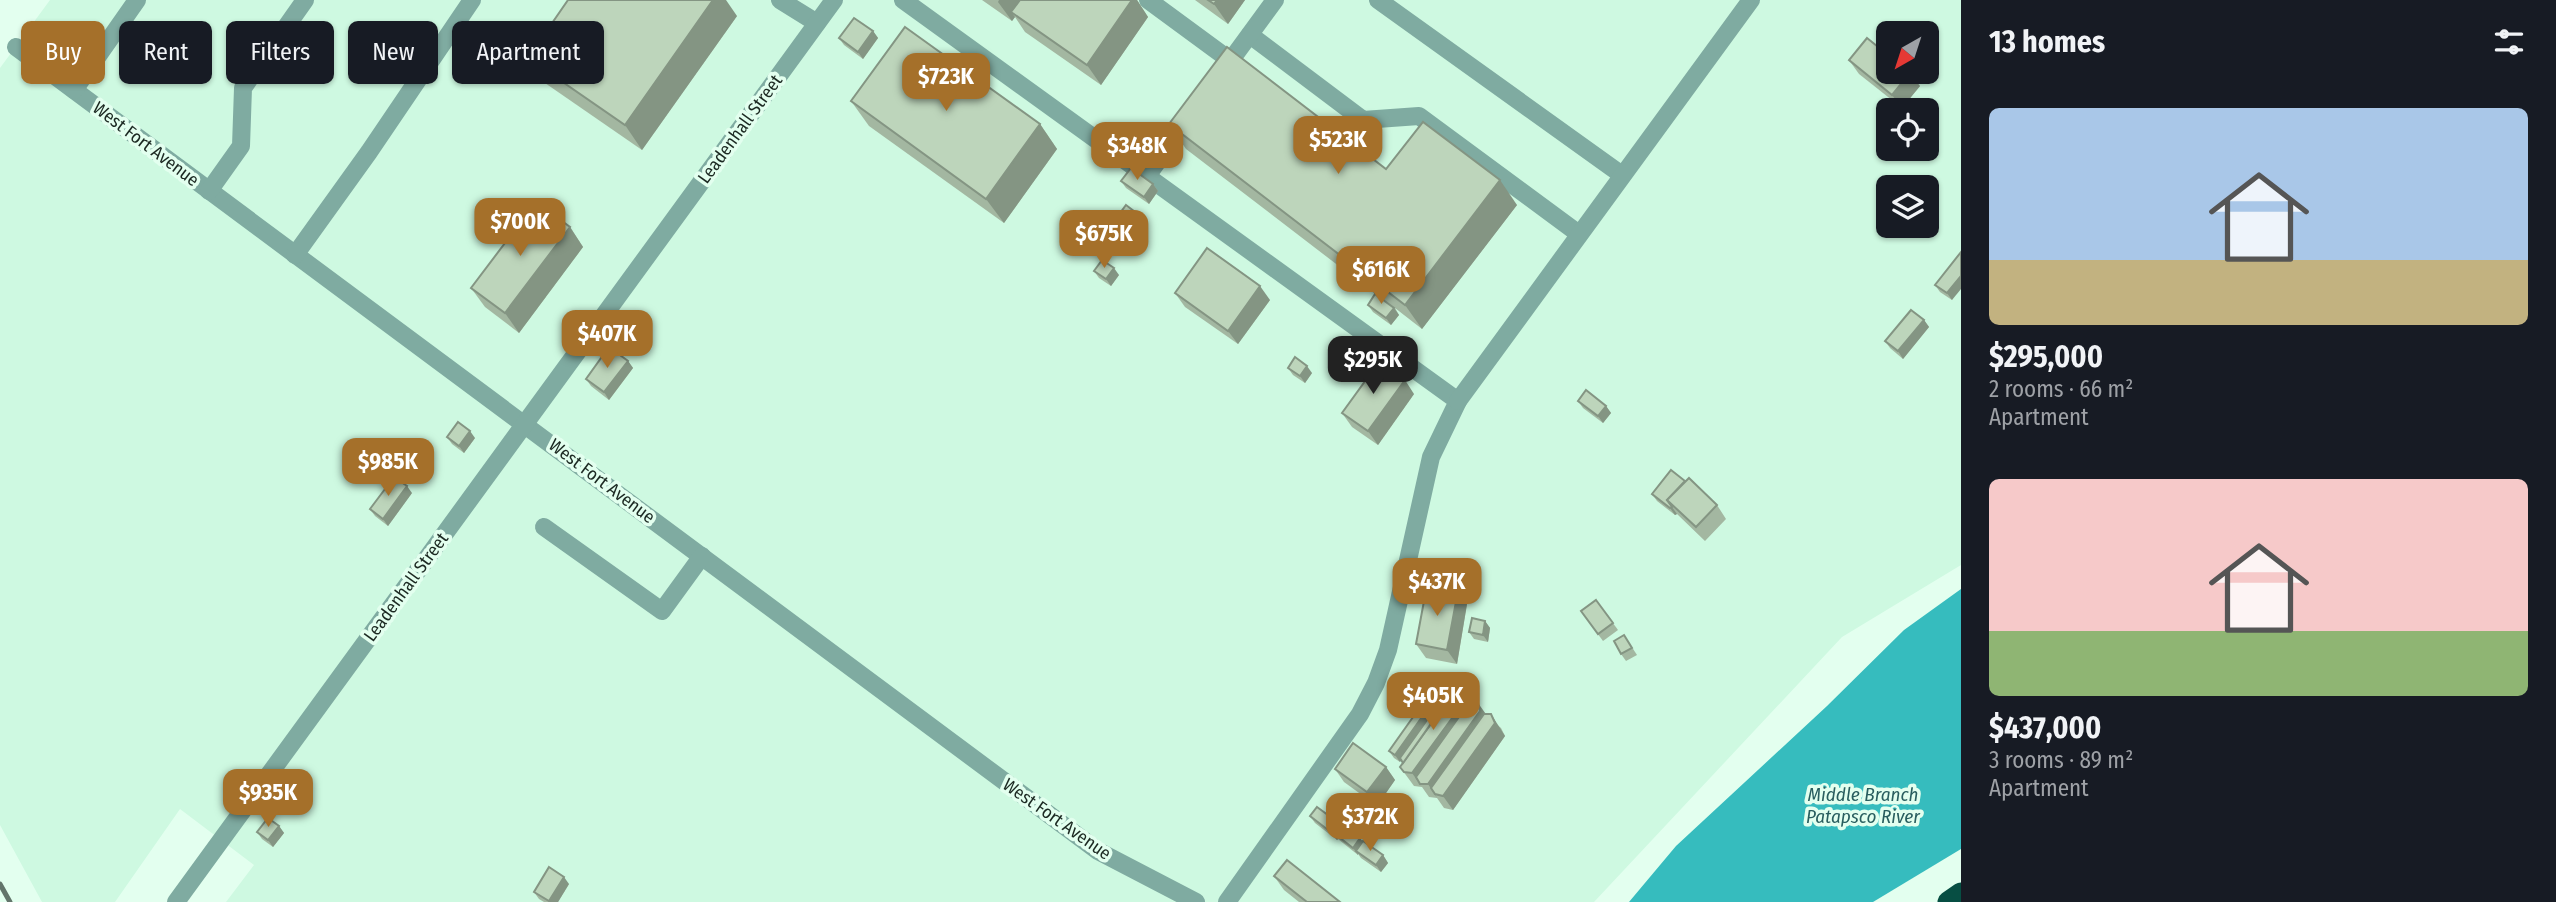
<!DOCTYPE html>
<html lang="en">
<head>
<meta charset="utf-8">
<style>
	:root { --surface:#171b24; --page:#242831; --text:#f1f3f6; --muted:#9ea1a6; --accent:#a5702a }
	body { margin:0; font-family:"Fira Sans Condensed",sans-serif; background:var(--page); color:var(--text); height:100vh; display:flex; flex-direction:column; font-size:26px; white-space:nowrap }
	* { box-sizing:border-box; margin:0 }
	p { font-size:23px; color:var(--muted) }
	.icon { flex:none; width:38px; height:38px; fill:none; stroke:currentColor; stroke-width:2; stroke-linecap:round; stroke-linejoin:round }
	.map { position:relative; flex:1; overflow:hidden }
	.details { display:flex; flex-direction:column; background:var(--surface); width:595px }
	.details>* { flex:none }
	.banner { position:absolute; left:21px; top:21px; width:665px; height:63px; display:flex; gap:14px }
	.needle { width:46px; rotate:219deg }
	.controls { position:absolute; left:1876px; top:21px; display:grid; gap:14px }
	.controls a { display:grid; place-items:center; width:63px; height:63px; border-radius:10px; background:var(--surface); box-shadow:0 2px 5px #0004; font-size:35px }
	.price { position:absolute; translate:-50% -60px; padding:0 16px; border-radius:14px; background:var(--accent); color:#fff; font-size:23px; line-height:46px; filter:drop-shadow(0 2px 4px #0008) }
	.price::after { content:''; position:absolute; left:50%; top:42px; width:21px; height:16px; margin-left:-10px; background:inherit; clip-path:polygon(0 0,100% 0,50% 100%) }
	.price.on { background:#222; color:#fff }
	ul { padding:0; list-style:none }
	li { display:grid; align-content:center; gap:14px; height:371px; padding:0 28px }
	li span { display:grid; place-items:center; height:217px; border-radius:10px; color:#555 }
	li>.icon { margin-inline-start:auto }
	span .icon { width:126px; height:126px; fill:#fffc; stroke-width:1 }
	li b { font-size:30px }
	h2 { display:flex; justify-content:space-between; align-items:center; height:84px; padding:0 28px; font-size:30px }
	.tag { padding:0 24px; border-radius:10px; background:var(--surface); box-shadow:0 2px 5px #0004; font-size:24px; line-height:63px }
	.tag.on { background:var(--accent); color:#fff }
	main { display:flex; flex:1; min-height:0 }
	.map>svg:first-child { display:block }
	.built { fill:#cef9e1; fill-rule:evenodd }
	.water { fill:#36bcbe }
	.pier { fill:#e3ffef }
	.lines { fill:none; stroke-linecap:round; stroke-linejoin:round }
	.service { stroke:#7faba1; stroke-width:18 }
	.minor { stroke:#7faba1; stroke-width:18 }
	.motorway { stroke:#074e43; stroke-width:21 }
	.rail { stroke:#63756b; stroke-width:5 }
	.wall { fill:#a3b7a1 }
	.shaded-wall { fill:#849583 }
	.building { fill:#bdd5bb; stroke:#849583; stroke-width:2 }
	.labels { text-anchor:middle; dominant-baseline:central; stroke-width:7; stroke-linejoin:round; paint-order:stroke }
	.street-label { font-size:18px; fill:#1c2922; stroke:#e3ffef }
	.water-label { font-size:19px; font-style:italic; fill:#295e5f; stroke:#e3ffef }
</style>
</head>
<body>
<main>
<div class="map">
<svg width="1961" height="902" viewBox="0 0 1961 902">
	<rect width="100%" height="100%" fill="#e3ffef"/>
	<!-- built -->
	<path class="built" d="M50,0h1911v565l-119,72 -248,265h-1368l28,-37 -74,-56 -65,93h-73l-42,-77v-757zM1888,33h39v39h-39zM1888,110h39v39h-39zM1888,187h39v39h-39z"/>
	<!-- water -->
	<polygon class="water" points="1961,589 1961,902 1629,902 1676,846 1827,706 1904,630"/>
	<!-- pier -->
	<polygon class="pier" points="1961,849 1961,902 1873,902"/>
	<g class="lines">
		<!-- service -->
		<g class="service">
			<polyline points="780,0 817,23"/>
			<polyline points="903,0 1458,401 1431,457 1388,650 1376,683 1360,714 1227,902"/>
			<polyline points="1148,0 1231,61"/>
			<polyline points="1378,0 1622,175"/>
			<polyline points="1250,35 1363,120 1419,116 1579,234"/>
			<polyline points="16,47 1098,851 1196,902"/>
			<polyline points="1223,71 1275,0"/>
			<polyline points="74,90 137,0"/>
			<polyline points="1147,176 1190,117"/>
			<polyline points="209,191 241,146 243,88 305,0"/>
			<polyline points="295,255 369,152 472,0"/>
			<polyline points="1458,401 1751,0"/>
			<polyline points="544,527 662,611 702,556"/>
		</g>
		<!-- minor -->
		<polyline class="minor" points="176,902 834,0"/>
		<!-- motorway -->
		<polyline class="motorway" points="1948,902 1961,893"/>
		<!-- rail -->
		<polyline class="rail" points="0,884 10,902"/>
	</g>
	<!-- wall -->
	<g class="wall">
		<polygon points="982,0 1137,0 1148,17 1101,85 1025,32 1015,17 1012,21"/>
		<polygon points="1195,0 1245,0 1228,24"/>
		<polygon points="737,16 642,150 545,83 528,58"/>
		<polygon points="873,31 878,38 863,59 844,45 839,38"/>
		<polygon points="1849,60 1920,86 1902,108 1859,74"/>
		<polygon points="851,101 1040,124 1057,149 1004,223 869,126"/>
		<polygon points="1169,124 1386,169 1517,205 1422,329 1395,308 1399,315 1391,325 1373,312 1368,305 1391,306 1186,149"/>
		<polygon points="1121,181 1153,184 1158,191 1149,204 1126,188"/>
		<polygon points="1144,222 1130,241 1117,231 1112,224"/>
		<polygon points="570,227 583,247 519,333 485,307 471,288"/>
		<polygon points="1961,252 1952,300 1940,292 1935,285"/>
		<polygon points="1094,271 1119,275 1111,286 1099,278"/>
		<polygon points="1175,293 1270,300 1238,344 1185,307"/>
		<polygon points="1924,320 1929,327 1903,359 1890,348 1885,341"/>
		<polygon points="628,361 633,368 609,400 591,386 586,379"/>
		<polygon points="1288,368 1312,373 1305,383 1293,375"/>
		<polygon points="1414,394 1378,445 1352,427 1342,413"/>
		<polygon points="1578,401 1606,406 1611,413 1603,423 1583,408"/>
		<polygon points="447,437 475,438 464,453 452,444"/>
		<polygon points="412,493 388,526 375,516 370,509"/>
		<polygon points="1652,494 1717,505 1726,519 1705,541 1677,514 1675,515 1657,501"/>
		<polygon points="1596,600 1618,630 1603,641 1581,611"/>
		<polygon points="1467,604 1457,664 1426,658 1416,644"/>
		<polygon points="1485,621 1490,628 1488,642 1474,639 1469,632"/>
		<polygon points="1624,635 1637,655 1626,661 1621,654"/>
		<polygon points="1469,703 1485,714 1501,728 1505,736 1453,810 1444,808 1437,798 1429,797 1422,787 1414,786 1400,767 1403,763 1401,760 1400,762 1394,758 1389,751 1433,713 1438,714"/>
		<polygon points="1386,767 1395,780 1377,806 1344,782 1335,769"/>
		<polygon points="1310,816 1340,824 1360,838 1363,842 1383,855 1388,863 1381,872 1361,858 1358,854 1358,855 1338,839 1337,840 1315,823"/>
		<polygon points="279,826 284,833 273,847 262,839 257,832"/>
		<polygon points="1274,876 1340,902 1299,902 1284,890"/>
		<polygon points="569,884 558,902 544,902 539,899 534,892"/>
	</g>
	<!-- shaded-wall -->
	<g class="shaded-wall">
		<polygon points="713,0 726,0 737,16 642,150 625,125"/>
		<polygon points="999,0 1027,0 1011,12 1015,17 1012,21 998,2"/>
		<polygon points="1132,0 1137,0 1148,17 1101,85 1087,65"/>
		<polygon points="1217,0 1245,0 1228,24 1214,4"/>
		<polygon points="873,31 878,38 863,59 858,52"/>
		<polygon points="1910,73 1920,86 1902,108 1892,95"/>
		<polygon points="1040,124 1057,149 1004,223 986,199"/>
		<polygon points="1500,180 1517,205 1422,329 1405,305"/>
		<polygon points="1153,184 1158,191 1149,204 1144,197"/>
		<polygon points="1139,215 1144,222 1130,241 1125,234"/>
		<polygon points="570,227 583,247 519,333 505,313"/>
		<polygon points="1114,268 1119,275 1111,286 1106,279"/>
		<polygon points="1961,276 1961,289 1952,300 1947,293"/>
		<polygon points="1260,286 1270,300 1238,344 1228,331"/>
		<polygon points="1394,308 1399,315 1391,325 1386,318"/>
		<polygon points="1924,320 1929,327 1903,359 1898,351"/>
		<polygon points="628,361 633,368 609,400 604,392"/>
		<polygon points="1307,366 1312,373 1305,383 1300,376"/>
		<polygon points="1405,380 1414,394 1378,445 1368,431"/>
		<polygon points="1606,406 1611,413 1603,423 1598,416"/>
		<polygon points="470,431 475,438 464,453 459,446"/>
		<polygon points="407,486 412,493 388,526 383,519"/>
		<polygon points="1672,507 1677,514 1675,515 1670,508"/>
		<polygon points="1458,591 1467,604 1457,664 1447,650"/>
		<polygon points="1485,621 1490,628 1488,642 1483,635"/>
		<polygon points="1466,699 1476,712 1420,784 1422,787 1412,773"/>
		<polygon points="1478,703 1488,717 1435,794 1437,798 1428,784"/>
		<polygon points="1429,707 1434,714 1400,762 1395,755"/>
		<polygon points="1491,714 1505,736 1453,810 1443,796"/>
		<polygon points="1386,767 1395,780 1377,806 1367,792"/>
		<polygon points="1340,824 1345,831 1335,834 1338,839 1337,840 1332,833"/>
		<polygon points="279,826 284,833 273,847 268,840"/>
		<polygon points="1360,838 1365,845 1356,851 1358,854 1358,855 1353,848"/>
		<polygon points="1383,855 1388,863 1381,872 1376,865"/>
		<polygon points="564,877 569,884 558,902 549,902"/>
	</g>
	<!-- building -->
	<g class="building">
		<polygon points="568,0 713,0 625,125 528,58"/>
		<polygon points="1020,0 1132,0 1087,65 1011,12"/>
		<polygon points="1208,0 1217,0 1214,4"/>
		<polygon points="854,18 873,31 858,52 839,38"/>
		<polygon points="905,27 1040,124 986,199 851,101"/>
		<polygon points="1867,38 1888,55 1888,72 1910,73 1892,95 1849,60"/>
		<polygon points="1227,47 1386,169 1423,122 1500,180 1405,305 1169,124"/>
		<polygon points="1131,168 1153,184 1144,197 1121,181"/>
		<polygon points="536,202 570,227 505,313 471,288"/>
		<polygon points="1126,205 1139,215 1125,234 1112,224"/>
		<polygon points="1207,248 1260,286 1228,331 1175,293"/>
		<polygon points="1961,252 1961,276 1947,293 1935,285"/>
		<polygon points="1102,260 1114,268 1106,279 1094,271"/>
		<polygon points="1375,294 1394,308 1386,318 1368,305"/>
		<polygon points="1911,310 1924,320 1898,351 1885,341"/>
		<polygon points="609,347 628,361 604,392 586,379"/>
		<polygon points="1295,357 1307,366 1300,376 1288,368"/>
		<polygon points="1379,362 1405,380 1368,431 1342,413"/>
		<polygon points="1586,390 1606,406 1598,416 1578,401"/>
		<polygon points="458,422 470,431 459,446 447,437"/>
		<polygon points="1671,470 1685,481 1667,500 1672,507 1670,508 1652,494"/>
		<polygon points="394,477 407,486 383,519 370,509"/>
		<polygon points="1689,478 1717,505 1696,527 1667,500"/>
		<polygon points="1427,585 1458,591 1447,650 1416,644"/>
		<polygon points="1596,600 1613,623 1598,634 1581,611"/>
		<polygon points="1472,618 1485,621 1483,635 1469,632"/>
		<polygon points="1624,635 1632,648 1621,654 1614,641"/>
		<polygon points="1454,692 1461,692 1466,699 1412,773 1404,772 1400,767"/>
		<polygon points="1423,703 1429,707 1395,755 1389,751"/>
		<polygon points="1469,703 1478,703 1480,711 1428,784 1420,784 1416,777"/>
		<polygon points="1437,712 1437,715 1403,763 1400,758 1432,713"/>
		<polygon points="1484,714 1491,714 1495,723 1443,796 1435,794 1431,788"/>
		<polygon points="1353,743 1386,767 1367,792 1335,769"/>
		<polygon points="1317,807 1340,824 1332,833 1310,816"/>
		<polygon points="268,818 279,826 268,840 257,832"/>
		<polygon points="1342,825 1360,838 1353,848 1335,834"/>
		<polygon points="1363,841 1383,855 1376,865 1356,851"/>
		<polygon points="1287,860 1340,902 1307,902 1274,876"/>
		<polygon points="549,867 564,877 549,901 534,892"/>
	</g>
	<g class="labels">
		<!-- street labels -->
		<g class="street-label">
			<text transform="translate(740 129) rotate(-54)">Leadenhall Street</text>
			<text transform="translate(146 144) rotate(37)">West Fort Avenue</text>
			<text transform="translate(602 481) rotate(37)">West Fort Avenue</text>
			<text transform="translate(406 587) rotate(-54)">Leadenhall Street</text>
			<text transform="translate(1057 819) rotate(35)">West Fort Avenue</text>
		</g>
		<!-- water labels -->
		<g class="water-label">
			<text x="1863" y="794">Middle Branch<tspan x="1863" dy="22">Patapsco River</tspan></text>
		</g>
	</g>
</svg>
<div class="controls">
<a><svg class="needle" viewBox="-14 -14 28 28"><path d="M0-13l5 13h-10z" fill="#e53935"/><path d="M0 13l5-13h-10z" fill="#9ea1a6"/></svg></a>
<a><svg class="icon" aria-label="locate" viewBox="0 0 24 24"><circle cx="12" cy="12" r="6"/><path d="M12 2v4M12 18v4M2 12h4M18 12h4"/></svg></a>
<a><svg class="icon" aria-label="layers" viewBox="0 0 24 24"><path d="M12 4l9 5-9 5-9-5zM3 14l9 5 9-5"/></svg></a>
</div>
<b class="price" style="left:946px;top:113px">$723K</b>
<b class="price" style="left:1338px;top:176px">$523K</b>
<b class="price" style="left:1137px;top:182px">$348K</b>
<b class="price" style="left:520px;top:258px">$700K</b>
<b class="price" style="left:1104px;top:270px">$675K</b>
<b class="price" style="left:1381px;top:306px">$616K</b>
<b class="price" style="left:607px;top:370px">$407K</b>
<b class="price on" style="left:1373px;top:396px">$295K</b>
<b class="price" style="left:388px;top:498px">$985K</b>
<b class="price" style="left:1437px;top:618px">$437K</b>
<b class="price" style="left:1433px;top:732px">$405K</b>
<b class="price" style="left:268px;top:829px">$935K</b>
<b class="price" style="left:1370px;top:853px">$372K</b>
<div class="banner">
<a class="tag on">Buy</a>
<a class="tag">Rent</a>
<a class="tag">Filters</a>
<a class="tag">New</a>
<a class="tag">Apartment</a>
</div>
</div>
<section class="details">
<h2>13 homes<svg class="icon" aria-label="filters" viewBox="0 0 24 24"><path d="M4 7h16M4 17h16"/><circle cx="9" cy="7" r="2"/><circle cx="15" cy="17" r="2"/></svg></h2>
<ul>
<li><span style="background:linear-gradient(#a9c7e8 70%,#c2b280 0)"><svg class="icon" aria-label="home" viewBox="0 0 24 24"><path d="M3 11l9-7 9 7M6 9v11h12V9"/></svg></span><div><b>$295,000</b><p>2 rooms · 66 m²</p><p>Apartment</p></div></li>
<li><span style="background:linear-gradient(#f6c9c9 70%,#8fb573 0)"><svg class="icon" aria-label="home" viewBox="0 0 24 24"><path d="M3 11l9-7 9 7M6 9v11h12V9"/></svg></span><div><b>$437,000</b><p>3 rooms · 89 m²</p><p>Apartment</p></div></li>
</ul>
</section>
</main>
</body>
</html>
